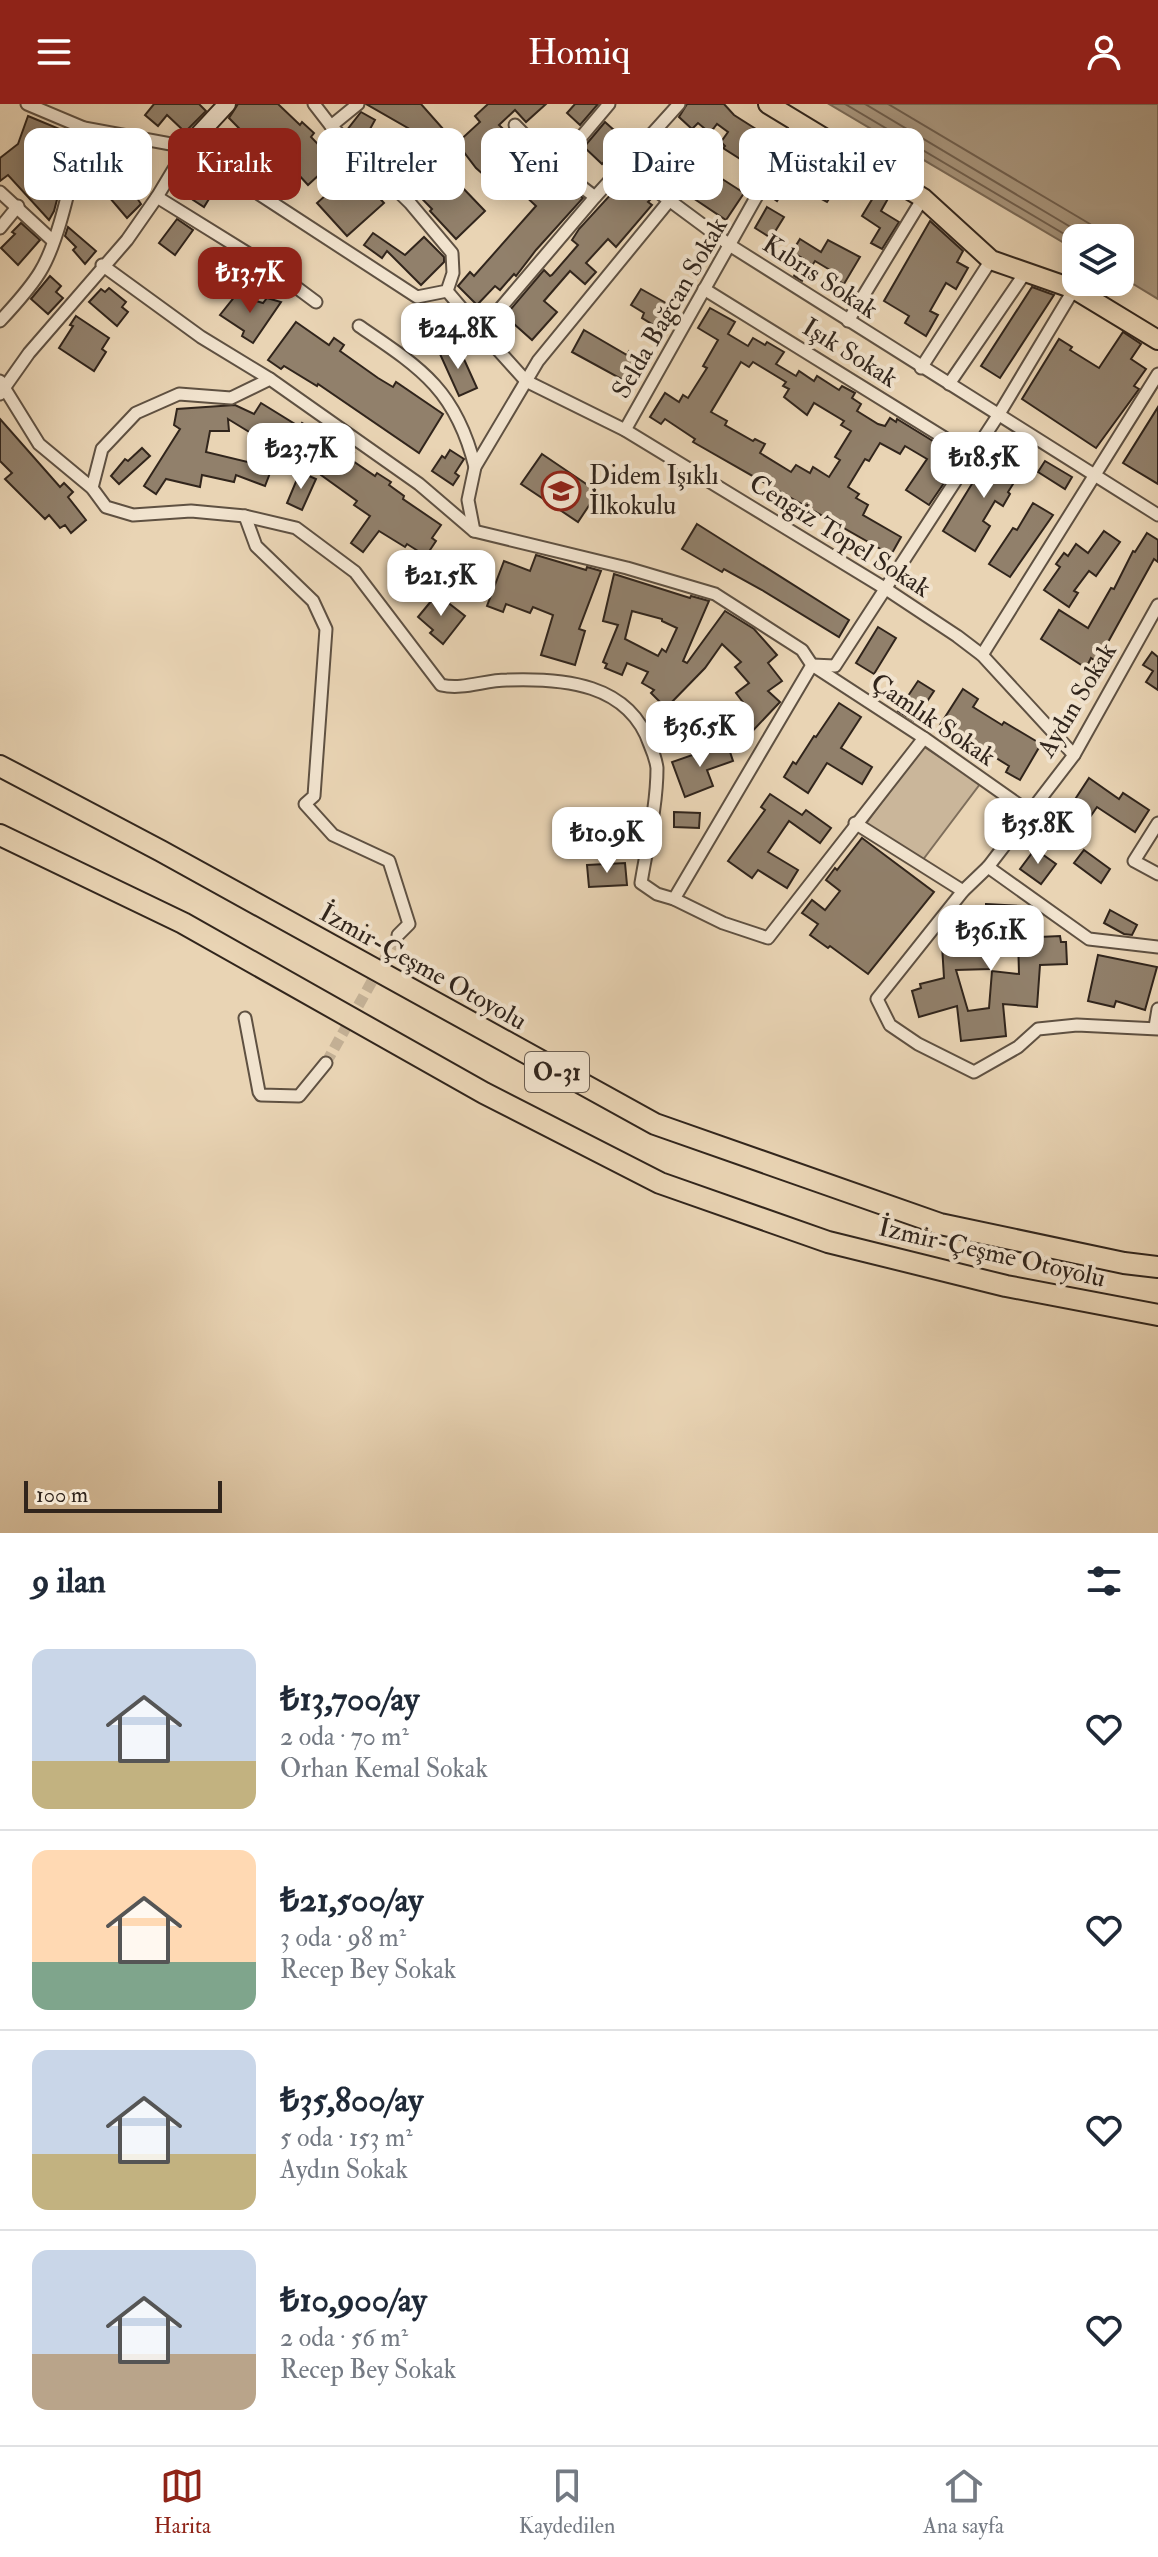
<!DOCTYPE html>
<html lang="tr">
<head>
<meta charset="utf-8">
<style>
	:root { --surface:#fff; --page:#f2f2f3; --text:#1f2937; --muted:#747a83; --line:#e0e1e3; --accent:#8f2418 }
	body { margin:0; font-family:"IM FELL Double Pica",serif; background:var(--page); color:var(--text); height:100vh; display:flex; flex-direction:column; font-size:30px; white-space:nowrap }
	* { box-sizing:border-box; margin:0 }
	p { font-size:26px; color:var(--muted) }
	.icon { flex:none; width:44px; height:44px; fill:none; stroke:currentColor; stroke-width:2; stroke-linecap:round; stroke-linejoin:round }
	.map { position:relative; height:1429px; overflow:hidden }
	.side { display:flex; flex-direction:column; background:var(--surface); flex:1 }
	.side>* { flex:none }
	.guide { position:absolute; left:24px; top:24px; width:1110px; height:72px; display:flex; gap:16px }
	.controls { position:absolute; left:1062px; top:120px; display:grid; gap:16px }
	.controls a { display:grid; place-items:center; width:72px; height:72px; border-radius:16px; background:var(--surface); box-shadow:0 4px 20px #0003; font-size:40px }
	.scale { position:absolute; left:24px; bottom:20px; width:198px; box-sizing:border-box; padding-left:8px; border:4px solid #31251c; border-top:0; font-size:22px; line-height:28px; white-space:nowrap; color:#31251c; -webkit-text-stroke:6px #f1e3ce; paint-order:stroke }
	.price { position:absolute; translate:-50% -68px; padding:0 18px; border-radius:16px; background:#fff; color:#222; font-size:26px; line-height:52px; filter:drop-shadow(0 2px 4px #0008) }
	.price::after { content:''; position:absolute; left:50%; top:48px; width:24px; height:18px; margin-left:-12px; background:inherit; clip-path:polygon(0 0,100% 0,50% 100%) }
	.price.current { background:var(--accent); color:#fff }
	ul { padding:0; list-style:none }
	li { display:flex; align-items:center; gap:24px; height:200px; padding:0 32px }
	li+li { border-top:2px solid var(--line) }
	li span { display:grid; place-items:center; flex:none; width:224px; height:160px; border-radius:16px; color:#555 }
	li>.icon { margin-inline-start:auto }
	span .icon { width:96px; height:96px; fill:#fffc; stroke-width:1 }
	li b { font-size:34px }
	h2 { display:flex; justify-content:space-between; align-items:center; height:96px; padding:0 32px; font-size:34px }
	.pill { padding:0 28px; border-radius:16px; background:var(--surface); box-shadow:0 4px 20px #0003; font-size:28px; line-height:72px }
	.pill.current { background:var(--accent); color:#fff }
	header { display:flex; justify-content:space-between; align-items:center; height:104px; padding:0 32px; background:var(--accent); color:#fff; font-size:36px; font-weight:600 }
	.tab-bar { display:flex; justify-content:space-around; align-items:center; height:112px; border-top:2px solid var(--line); background:var(--surface); font-size:22px; color:var(--muted) }
	.tab-bar a { display:grid; justify-items:center; gap:4px }
	.tab-bar .current { color:var(--accent) }
	.map>svg:first-child { display:block }
	.green { fill:#cab69a; stroke:#7e6e5b; stroke-width:2 }
	.water { fill:#aa9880; stroke:#7a6a58; stroke-width:2 }
	.lines { fill:none; stroke-linecap:round; stroke-linejoin:round }
	.shore { stroke:#6e5e4e; stroke-width:2 }
	.building { fill:#91806b; stroke:#31251c; stroke-width:2; fill-rule:evenodd }
	.street-tunnel { stroke:#c4b196; stroke-width:11; stroke-dasharray:11 5.5; stroke-linecap:butt }
	.street-casing { stroke:#5f5142; stroke-width:15 }
	.secondary-casing { stroke:#31251c; stroke-width:20 }
	.primary-casing { stroke:#31251c; stroke-width:22 }
	.highway-casing { stroke:#31251c; stroke-width:24 }
	.street { stroke:#f1e3ce; stroke-width:11 }
	.secondary { stroke:#f1e3ce; stroke-width:16 }
	.primary { stroke:#e9d4b4; stroke-width:18 }
	.highway { stroke:#e9d4b4; stroke-width:20 }
	.labels { text-anchor:middle; dominant-baseline:central; stroke-width:8; stroke-linejoin:round; paint-order:stroke }
	.shield { fill:#f1e3ce; stroke:#6b5e51; stroke-width:2 }
	.shield-label { font-size:24px; font-weight:bold; fill:#31251c }
	.street-label { font-size:26px; fill:#31251c; stroke:#f1e3ce }
	.poi-label { font-size:26px; fill:#31251c; stroke:#f1e3ce; text-anchor:start }
</style>
</head>
<body>
<header><svg class="icon" aria-label="menu" viewBox="0 0 24 24"><path d="M4 6h16M4 12h16M4 18h16"/></svg>Homiq<svg class="icon" aria-label="person" viewBox="0 0 24 24"><circle cx="12" cy="8" r="4"/><path d="M4 21q1-7 8-7t8 7"/></svg></header>
<div class="map">
<svg width="1158" height="1429" viewBox="0 0 1158 1429">
	<rect width="100%" height="100%" fill="#e9d4b4"/>
	<filter id="stains"><feTurbulence type="fractalNoise" baseFrequency=".0025" numOctaves="4"/><feColorMatrix values="0 0 0 0 .2 0 0 0 0 .09 0 0 0 0 .02 0 0 0 .5 -.17"/></filter>
	<radialGradient id="worn" r=".72"><stop offset=".6" stop-color="#630" stop-opacity="0"/><stop offset="1" stop-color="#630" stop-opacity=".3"/></radialGradient>
	<!-- green -->
	<polygon class="green" points="923,642 980,680 922,757 865,721"/>
	<!-- water -->
	<polygon class="water" points="829,0 1158,0 1158,195 1120,172 1120,134 1076,134 1076,146"/>
	<g class="lines">
		<!-- shore -->
		<g class="shore">
			<polyline points="845,0 1076,137"/>
			<polyline points="865,0 1089,134"/>
			<polyline points="888,0 1090,120 1103,134"/>
		</g>
	</g>
	<!-- building -->
	<g class="building">
		<polygon points="154,0 199,0 206,7 185,28 167,11 158,22 145,11"/>
		<polygon points="238,0 278,0 300,21 302,18 314,29 311,33 334,57 308,81 287,58 272,74 260,63 268,54 229,14"/>
		<polygon points="366,0 421,0 459,43 430,69 449,89 459,80 485,107 456,135 430,107 432,105 399,71 429,42 420,31"/>
		<polygon points="488,0 546,0 526,18 515,6 499,21 551,70 583,94 536,146 516,172 514,170 500,186 495,182 477,201 458,182 470,168 474,172 536,102 518,85 510,94 476,64 457,39 480,18 475,12"/>
		<polygon points="575,0 598,0 580,21 567,9"/>
		<polygon points="687,0 724,0 734,11 767,32 748,60 723,44 725,42 721,38 728,28 717,20 710,29 698,19 692,25 679,13"/>
		<polygon points="361,8 375,16 364,36 347,26"/>
		<polygon points="28,12 74,31 54,107 49,116 8,71 0,77 0,54 18,40"/>
		<polygon points="605,18 625,36 602,60 584,43"/>
		<polygon points="799,35 810,43 777,97 767,90"/>
		<polygon points="666,42 686,59 676,72 655,55"/>
		<polygon points="87,46 93,48 92,53 102,56 95,77 81,72"/>
		<polygon points="838,61 843,64 842,74 827,98 816,92 832,65"/>
		<polygon points="705,64 744,89 726,116 687,90"/>
		<polygon points="115,65 132,84 131,85 141,100 127,114 98,80"/>
		<polygon points="354,66 384,99 347,132 317,99"/>
		<polygon points="198,75 215,85 204,103 187,92"/>
		<polygon points="624,76 652,94 648,98 652,101 616,143 608,135 586,159 596,168 585,180 570,167 544,197 557,208 532,236 505,212 544,166 550,172 552,171 578,141 572,136 579,125"/>
		<polygon points="879,84 890,91 881,107 899,118 882,145 871,139 880,124 862,112"/>
		<polygon points="767,103 784,113 771,134 755,124"/>
		<polygon points="177,115 193,126 175,151 159,139"/>
		<polygon points="930,117 963,147 957,158 968,164 956,185 946,179 930,207 938,211 926,232 905,219 909,212 884,197"/>
		<polygon points="21,119 40,136 18,161 1,144 15,130 12,128"/>
		<polygon points="68,123 96,147 85,160 73,146 76,143 65,132"/>
		<polygon points="373,129 405,151 424,133 444,153 444,158 421,181 387,147 382,154 364,141"/>
		<polygon points="800,135 821,148 828,136 860,153 844,180 832,173 835,169 815,157 802,177 794,172 804,155 792,148"/>
		<polygon points="227,147 249,160 239,180 216,168"/>
		<polygon points="50,172 61,182 56,188 63,194 48,210 31,195"/>
		<polygon points="1032,183 1054,191 1000,274 981,262"/>
		<polygon points="109,184 126,198 122,203 128,208 117,222 89,198 101,185 105,188"/>
		<polygon points="641,185 675,204 662,226 642,214 644,209 631,201"/>
		<polygon points="236,191 263,199 267,194 281,198 253,239 242,232 244,227 220,211"/>
		<path d="M710,204l25,14 -7,12 20,12 5,-8 12,7 2,-3 17,10 -8,12 20,12 3,-5 15,10 3,-5 22,14 3,-4 13,7 -3,5 9,6 -4,7 21,13 7,2 5,-8 6,4 1,-3 57,35 -15,26 5,3 -15,22 -23,-15 21,-31 -22,-13 -5,8 -20,-11 -11,18 -4,-2 -17,28 11,7 -3,4 12,7 -5,10 38,22 -10,18 -198,-113 2,-3 -30,-20 -4,5 -11,-7 15,-24 14,9 4,-7 5,3 19,-30 -4,-2 15,-26 -20,-12zM741,258l8,5 4,-5 33,20 -3,4 6,3 -5,8 23,18 7,-12 30,18 -3,4 10,6 -16,26 5,3 -11,17 -16,-10 -3,6 -14,-8 -5,7 -31,-19 5,-9 -10,-5 -2,2 -28,-16 2,-4 -16,-9z"/>
		<polygon points="76,212 109,234 102,245 106,248 94,267 59,244 73,222 70,221"/>
		<polygon points="296,218 329,241 334,234 344,241 340,247 378,274 393,283 396,278 443,310 419,349 318,280 317,282 284,262 281,265 268,256"/>
		<polygon points="584,226 627,251 629,247 642,254 640,259 645,262 634,282 572,248"/>
		<polygon points="1123,228 1141,240 1131,255 1146,265 1134,282 1139,285 1096,344 1022,295 1059,235 1072,243 1070,246 1099,264"/>
		<polygon points="458,242 477,284 459,292 440,250"/>
		<path d="M261,299l39,24 2,-4 13,8 -21,34 -17,-10 -12,31 -29,-11 -2,7 -32,-7 -2,12 -34,-8 -10,15 -12,-8 36,-57 -6,-4 3,-16 58,-4 19,9zM228,315l36,22 -8,23 -50,-12 4,-21h19z"/>
		<polygon points="1158,303 1158,380 1123,359"/>
		<polygon points="0,315 60,383 64,379 73,388 68,393 86,416 71,429 65,421 60,424 49,411 45,415 5,375 12,369 0,357"/>
		<polygon points="338,338 354,349 350,355 375,372 377,369 391,378 389,381 404,392 403,395 441,421 432,434 436,437 426,452 407,440 405,443 379,427 363,448 351,439 370,412 354,401 357,397 321,371 328,361 324,358"/>
		<polygon points="142,344 150,352 119,380 111,372 125,355 128,357"/>
		<polygon points="1000,345 1025,361 1008,388 1010,390 1003,402 995,397 983,417 990,422 975,447 943,427 978,370 983,373"/>
		<polygon points="450,346 464,355 455,369 459,372 453,381 432,367 442,352 445,354"/>
		<polygon points="542,350 598,388 578,418 521,380"/>
		<polygon points="1045,357 1072,373 1065,385 1038,368"/>
		<polygon points="300,368 316,375 302,406 287,399"/>
		<polygon points="1033,399 1053,411 1010,473 989,460 1013,424 1017,426"/>
		<polygon points="697,420 849,516 839,533 762,486 724,465 722,468 682,445"/>
		<polygon points="1104,427 1120,438 1096,472 1089,467 1074,487 1078,489 1069,503 1044,486 1060,463 1056,460 1064,449 1068,452 1076,440 1088,449"/>
		<polygon points="1147,429 1158,436 1158,458 1154,455 1097,558 1091,554 1086,564 1041,535 1059,506 1088,524 1111,484 1114,485 1133,447 1135,448"/>
		<polygon points="536,451 586,466 587,463 601,467 579,525 585,527 575,561 541,551 553,511 533,503 530,509 506,500 503,508 487,502 504,457 530,467"/>
		<path d="M614,470l76,24 1,-2 18,5 -26,60 4,2 38,-52 29,18 23,26 -9,8 14,18 -14,10 12,11 -35,37 -10,-9 16,-17 -15,-20 13,-10 -14,-16 6,-5 -19,-18 -17,24 -39,40 -15,-15 3,-3 -12,-7 6,-11 -21,-9 -5,12 -17,-7 2,-4 -4,-2 15,-37 -15,-4zM632,507l30,8v2l15,7 -11,24 -4,-3 -4,7 -33,-17z"/>
		<polygon points="437,490 465,512 443,540 430,529 433,526 418,513"/>
		<polygon points="878,523 896,534 874,570 856,559"/>
		<polygon points="1152,548 1158,553 1158,586 1146,578 1153,567 1143,561"/>
		<polygon points="918,577 934,587 914,617 898,607"/>
		<polygon points="963,585 978,595 973,603 1002,621 1004,618 1041,640 1020,676 1006,668 1009,662 980,644 975,650 961,641 964,637 940,621"/>
		<polygon points="839,599 861,613 841,644 872,663 862,680 827,659 808,689 784,673 793,658 796,660 814,632 816,633"/>
		<polygon points="727,639 733,657 707,666 713,682 685,693 672,658"/>
		<polygon points="1089,674 1119,695 1123,689 1149,706 1135,728 1097,703 1090,713 1072,700"/>
		<polygon points="770,690 802,711 806,706 831,724 820,739 789,717 768,748 798,766 787,784 758,766 752,774 728,757 765,706 761,703"/>
		<polygon points="674,708 700,709 699,724 674,723"/>
		<polygon points="862,734 934,788 868,870 830,842 828,844 810,831 818,820 802,809 812,796 825,806 840,787 826,776 835,764 837,766"/>
		<polygon points="1035,745 1056,760 1041,780 1020,765"/>
		<polygon points="1084,746 1110,765 1101,779 1074,759"/>
		<polygon points="625,759 627,781 589,783 587,761"/>
		<polygon points="986,800 1021,802 1021,807 1027,807 1026,831 989,829 990,865 956,866 968,907 989,904 992,867 1019,870 1018,834 1060,832 1061,838 1066,838 1067,860 1040,861 1037,903 1003,900 1006,932 961,937 957,902 919,913 912,887 921,884 920,880 944,874 942,841 955,841 954,835 975,834 977,805 986,805"/>
		<polygon points="1110,806 1137,821 1132,831 1124,830 1104,819"/>
		<polygon points="1098,851 1157,863 1145,906 1116,897 1114,903 1088,897"/>
	</g>
	<g class="lines">
		<!-- street-tunnel -->
		<polyline class="street-tunnel" points="326,959 398,831"/>
		<!-- street casing -->
		<g class="street-casing">
			<g id="street">
				<polyline points="27,0 84,24 187,43 417,193 447,187 453,169 452,149 410,99 331,22 314,0"/>
				<polyline points="515,21 556,63 595,93"/>
				<polyline points="331,22 358,0"/>
				<polyline points="623,62 731,142 1158,411"/>
				<polyline points="556,63 609,0"/>
				<polyline points="0,88 53,137"/>
				<polyline points="157,93 265,160 316,198"/>
				<polyline points="0,124 18,102"/>
				<polyline points="102,161 201,233 270,275"/>
				<polyline points="704,185 972,351"/>
				<polyline points="447,187 481,227 595,93 679,0"/>
				<path d="M0,217c14,-15 29,-31 40,-49 21,-34 33,-104 44,-144"/>
				<polyline points="848,217 923,94"/>
				<path d="M359,222c62,42 97,64 116,141"/>
				<polyline points="481,227 526,277 625,326 886,485 957,532 982,551 1074,651"/>
				<polyline points="921,264 991,156"/>
				<path d="M0,277l39,63 53,44 14,19 27,8 58,-4 54,5 51,12 59,44 86,113c23,5 43,-5 66,-5 56,-2 122,3 143,65 3,7 6,15 7,23 0,38 -10,78 -16,115l16,11 17,5 49,24 45,15 156,-200"/>
				<polyline points="949,280 1025,169"/>
				<polyline points="0,290 29,249 127,136 157,93 187,43"/>
				<polyline points="625,326 798,19"/>
				<polyline points="92,384 102,345 136,309 179,290 231,294 270,275 419,380 474,427 627,464 715,490 802,546 812,561 924,634 1029,708"/>
				<polyline points="245,412 256,442 313,497 326,525 314,692 305,700 333,731 389,757 409,820 398,831"/>
				<polyline points="474,427 468,396 475,363 538,257 669,97"/>
				<polyline points="1158,501 1074,651 988,763 963,787 877,895 890,921 918,940 974,968 1018,943 1038,925 1077,921 1158,925"/>
				<polyline points="982,551 1158,270"/>
				<polyline points="855,719 963,787"/>
				<polyline points="1158,719 1134,757 1158,770"/>
				<polyline points="988,763 1089,835 1158,843"/>
				<polyline points="674,795 812,561 835,562 999,310 1074,185"/>
				<polyline points="245,914 259,988 261,991 299,992 326,959"/>
				<polyline points="1155,923 1158,905"/>
			</g>
		</g>
		<!-- secondary casing -->
		<g class="secondary-casing">
			<polyline id="secondary" points="187,43 227,0"/>
		</g>
		<!-- primary casing -->
		<g class="primary-casing">
			<polyline id="primary" points="768,0 923,94 991,156 1074,185 1158,236"/>
		</g>
		<!-- highway casing -->
		<g class="highway-casing">
			<g id="highway">
				<polyline points="0,662 161,747 655,1020 940,1120 1124,1159 1158,1163"/>
				<polyline points="0,731 183,819 484,989 660,1079 828,1138 1006,1182 1158,1211"/>
			</g>
		</g>
		<!-- street -->
		<use href="#street" class="street"/>
		<!-- secondary -->
		<use href="#secondary" class="secondary"/>
		<!-- primary -->
		<use href="#primary" class="primary"/>
		<!-- highway -->
		<use href="#highway" class="highway"/>
	</g>
	<!-- icons -->
	<defs>
		<g id="school-ring" transform="scale(2)"><circle r="9.5" fill="#f1e3ce" stroke="#8f2418" stroke-width="1.5"/><path d="M0-5L7-2L0 1L-7-2ZM-4 1L0 2.5L4 1V4Q0 6-4 4Z" fill="#8f2418"/></g>
	</defs>
	<g fill-rule="evenodd">
		<use href="#school-ring" x="561" y="387"/>
	</g>
	<g class="labels">
		<!-- shield labels -->
		<rect class="shield" x="525" y="948" width="64" height="40" rx="6"/>
		<g class="shield-label">
			<text x="557" y="968">O-31</text>
		</g>
		<!-- street labels -->
		<g class="street-label">
			<text transform="translate(820 173) rotate(33)">Kıbrıs Sokak</text>
			<text transform="translate(670 204) rotate(-60)">Selda Bağcan Sokak</text>
			<text transform="translate(850 249) rotate(32)">Işık Sokak</text>
			<text transform="translate(840 432) rotate(32)">Cengiz Topel Sokak</text>
			<text transform="translate(1077 596) rotate(-59)">Aydın Sokak</text>
			<text transform="translate(933 616) rotate(34)">Çamlık Sokak</text>
			<text transform="translate(423 863) rotate(29)">İzmir-Çeşme Otoyolu</text>
			<text transform="translate(992 1149) rotate(13)">İzmir-Çeşme Otoyolu</text>
		</g>
		<!-- poi labels -->
		<g class="poi-label">
			<text x="589" y="372">Didem Işıklı<tspan x="589" dy="30">İlkokulu</tspan></text>
		</g>
	</g>
	<rect width="100%" height="100%" filter="url(#stains)"/>
	<rect width="100%" height="100%" fill="url(#worn)"/>
</svg>
<div class="controls">
<a><svg class="icon" aria-label="layers" viewBox="0 0 24 24"><path d="M12 4l9 5-9 5-9-5zM3 14l9 5 9-5"/></svg></a>
</div>
<div class="scale">100 m</div>
<b class="price current" style="left:250px;top:211px">₺13.7K</b>
<b class="price" style="left:458px;top:267px">₺24.8K</b>
<b class="price" style="left:301px;top:387px">₺23.7K</b>
<b class="price" style="left:984px;top:396px">₺18.5K</b>
<b class="price" style="left:441px;top:514px">₺21.5K</b>
<b class="price" style="left:700px;top:665px">₺36.5K</b>
<b class="price" style="left:1038px;top:762px">₺35.8K</b>
<b class="price" style="left:607px;top:771px">₺10.9K</b>
<b class="price" style="left:991px;top:869px">₺36.1K</b>
<div class="guide">
<a class="pill">Satılık</a>
<a class="pill current">Kiralık</a>
<a class="pill">Filtreler</a>
<a class="pill">Yeni</a>
<a class="pill">Daire</a>
<a class="pill">Müstakil ev</a>
</div>
</div>
<section class="side">
<h2>9 ilan<svg class="icon" aria-label="filters" viewBox="0 0 24 24"><path d="M4 7h16M4 17h16"/><circle cx="9" cy="7" r="2"/><circle cx="15" cy="17" r="2"/></svg></h2>
<ul>
<li><span style="background:linear-gradient(#c9d6e8 70%,#c2b280 0)"><svg class="icon" aria-label="home" viewBox="0 0 24 24"><path d="M3 11l9-7 9 7M6 9v11h12V9"/></svg></span><div><b>₺13,700/ay</b><p>2 oda · 70 m²</p><p>Orhan Kemal Sokak</p></div><svg class="icon" aria-label="heart" viewBox="0 0 24 24"><path d="M12 20l-8-8c-3-5 5-10 8-4 3-6 11-1 8 4z"/></svg></li>
<li><span style="background:linear-gradient(#ffd9b3 70%,#7fa58c 0)"><svg class="icon" aria-label="home" viewBox="0 0 24 24"><path d="M3 11l9-7 9 7M6 9v11h12V9"/></svg></span><div><b>₺21,500/ay</b><p>3 oda · 98 m²</p><p>Recep Bey Sokak</p></div><svg class="icon" aria-label="heart" viewBox="0 0 24 24"><path d="M12 20l-8-8c-3-5 5-10 8-4 3-6 11-1 8 4z"/></svg></li>
<li><span style="background:linear-gradient(#c9d6e8 65%,#c2b280 0)"><svg class="icon" aria-label="home" viewBox="0 0 24 24"><path d="M3 11l9-7 9 7M6 9v11h12V9"/></svg></span><div><b>₺35,800/ay</b><p>5 oda · 153 m²</p><p>Aydın Sokak</p></div><svg class="icon" aria-label="heart" viewBox="0 0 24 24"><path d="M12 20l-8-8c-3-5 5-10 8-4 3-6 11-1 8 4z"/></svg></li>
<li><span style="background:linear-gradient(#c9d6e8 65%,#b9a48a 0)"><svg class="icon" aria-label="home" viewBox="0 0 24 24"><path d="M3 11l9-7 9 7M6 9v11h12V9"/></svg></span><div><b>₺10,900/ay</b><p>2 oda · 56 m²</p><p>Recep Bey Sokak</p></div><svg class="icon" aria-label="heart" viewBox="0 0 24 24"><path d="M12 20l-8-8c-3-5 5-10 8-4 3-6 11-1 8 4z"/></svg></li>
</ul>
</section>
<nav class="tab-bar">
<a class="current"><svg class="icon" aria-label="map" viewBox="0 0 24 24"><path d="M3 6l6-2 6 2 6-2v14l-6 2-6-2-6 2zM9 4v14M15 6v14"/></svg>Harita</a>
<a><svg class="icon" aria-label="saved" viewBox="0 0 24 24"><path d="M7 4h10v16l-5-4-5 4z"/></svg>Kaydedilen</a>
<a><svg class="icon" aria-label="home" viewBox="0 0 24 24"><path d="M3 11l9-7 9 7M6 9v11h12V9"/></svg>Ana sayfa</a>
</nav>
</body>
</html>
